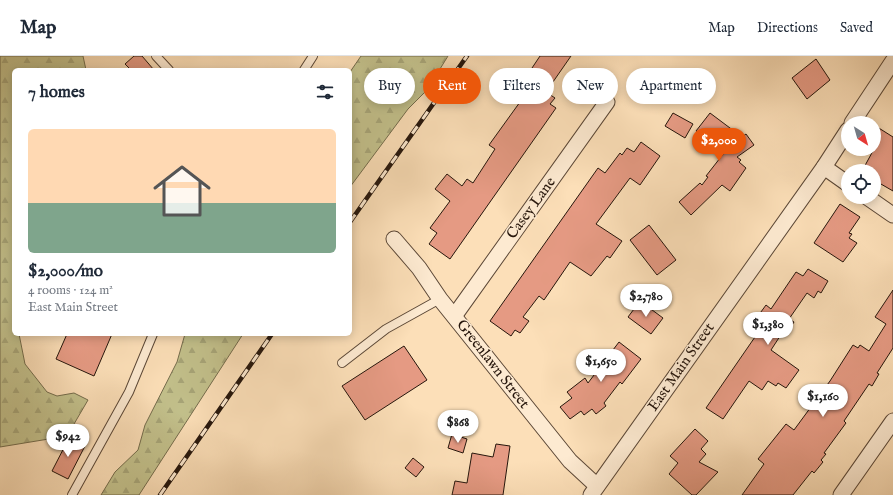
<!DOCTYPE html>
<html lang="en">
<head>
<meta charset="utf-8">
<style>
	:root { --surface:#fff; --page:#f2f2f3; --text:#1f2937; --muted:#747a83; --line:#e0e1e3; --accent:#ea580c }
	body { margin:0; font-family:"IM FELL English",serif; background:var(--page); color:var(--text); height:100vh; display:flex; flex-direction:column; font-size:15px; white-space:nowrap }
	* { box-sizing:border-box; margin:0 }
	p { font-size:13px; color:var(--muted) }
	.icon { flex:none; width:22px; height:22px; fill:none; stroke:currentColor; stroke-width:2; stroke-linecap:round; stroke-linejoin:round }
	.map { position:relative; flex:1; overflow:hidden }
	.panel { position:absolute; left:12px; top:12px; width:340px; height:268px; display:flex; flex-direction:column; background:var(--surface); border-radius:6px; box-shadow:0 2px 10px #0003 }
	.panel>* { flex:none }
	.guide { position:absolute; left:364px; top:12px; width:380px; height:36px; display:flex; gap:8px }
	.needle { width:26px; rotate:143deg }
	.controls { position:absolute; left:841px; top:60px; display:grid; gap:8px }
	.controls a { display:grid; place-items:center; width:40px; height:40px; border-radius:50%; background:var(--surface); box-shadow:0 2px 10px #0003; font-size:20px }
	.price { position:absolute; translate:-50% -34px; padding:0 9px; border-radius:14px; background:#fff; color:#222; font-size:13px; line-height:26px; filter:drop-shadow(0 1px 2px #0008) }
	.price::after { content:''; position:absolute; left:50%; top:24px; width:12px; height:9px; margin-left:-6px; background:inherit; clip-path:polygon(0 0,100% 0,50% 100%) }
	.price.current { background:var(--accent); color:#fff }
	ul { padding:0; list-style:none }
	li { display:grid; align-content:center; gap:8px; height:212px; padding:0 16px }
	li+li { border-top:1px solid var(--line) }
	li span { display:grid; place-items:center; height:124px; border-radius:6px; color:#555 }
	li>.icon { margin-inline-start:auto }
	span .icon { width:72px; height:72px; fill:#fffc; stroke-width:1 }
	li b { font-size:17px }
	h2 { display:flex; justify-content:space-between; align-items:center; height:48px; padding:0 16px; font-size:17px }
	.tag { padding:0 14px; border-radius:18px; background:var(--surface); box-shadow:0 2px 10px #0003; font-size:14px; line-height:36px }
	.tag.current { background:var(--accent); color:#fff }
	header { display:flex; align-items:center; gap:24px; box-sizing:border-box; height:56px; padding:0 20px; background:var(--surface); border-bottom:1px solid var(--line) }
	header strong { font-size:19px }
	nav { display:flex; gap:22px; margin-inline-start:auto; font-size:14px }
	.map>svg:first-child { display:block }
	.forest { fill:url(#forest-firs); stroke:#746c4c }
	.building { fill:#e59a83; stroke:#26160c }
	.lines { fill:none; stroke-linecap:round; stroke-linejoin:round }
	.lane-casing { stroke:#5c4837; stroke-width:10 }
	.street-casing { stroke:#5c4837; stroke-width:17 }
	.lane { stroke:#fdead1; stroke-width:8 }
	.street { stroke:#fdead1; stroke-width:15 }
	.rail-casing { stroke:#26160c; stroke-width:4.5 }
	.rail { stroke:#fdead1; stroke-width:3; stroke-dasharray:9; stroke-linecap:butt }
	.labels { text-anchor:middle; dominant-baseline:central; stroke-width:3; stroke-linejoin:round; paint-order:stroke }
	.street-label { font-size:15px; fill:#26160c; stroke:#fdead1 }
</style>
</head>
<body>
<header>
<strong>Map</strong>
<nav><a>Map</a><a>Directions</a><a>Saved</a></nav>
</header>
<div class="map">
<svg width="893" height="439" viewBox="0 0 893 439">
	<defs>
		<pattern id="forest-firs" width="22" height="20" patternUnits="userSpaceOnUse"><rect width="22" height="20" fill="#c3c18c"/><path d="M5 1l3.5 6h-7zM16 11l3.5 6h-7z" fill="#a7a578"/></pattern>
	</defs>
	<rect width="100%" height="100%" fill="#fcdfb8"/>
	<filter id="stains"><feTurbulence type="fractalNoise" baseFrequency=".005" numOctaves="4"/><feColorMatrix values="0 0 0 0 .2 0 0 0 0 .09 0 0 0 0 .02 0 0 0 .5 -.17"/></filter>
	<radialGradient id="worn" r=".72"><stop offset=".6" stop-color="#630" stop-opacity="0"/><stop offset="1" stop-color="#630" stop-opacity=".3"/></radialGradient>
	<!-- forest -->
	<g class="forest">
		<polygon points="0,0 83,0 86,14 14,14 14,278 19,278 25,308 47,336 57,340 74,337 88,344 67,380 0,391"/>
		<polygon points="361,0 448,0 427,34 408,53 350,131 350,16"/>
		<polygon points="185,278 243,278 139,439 101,439 115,416 138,394 145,369 177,306"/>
	</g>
	<!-- building -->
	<g class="building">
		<polygon points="134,0 142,0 154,14 131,14 125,8"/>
		<polygon points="540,0 571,0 546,36 555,42 550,48 556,52 450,203 429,188 437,177 430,172 450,145 435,133 447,118 462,130 467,123 473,127 495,93 489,89 538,21 530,15"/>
		<polygon points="816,3 830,24 807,43 792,22"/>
		<polygon points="673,57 693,68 685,82 665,70"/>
		<polygon points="710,57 742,81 746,78 754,89 737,101 741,104 739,106 746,112 730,135 722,129 691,159 679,146 700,127 702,129 708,121 706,120 724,97 696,75"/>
		<polygon points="874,69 893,81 893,135 874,124 874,115 862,115 874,93"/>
		<polygon points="641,86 660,100 640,129 630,122 596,168 622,185 610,202 607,200 591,220 570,206 544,244 539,240 523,261 529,265 520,277 515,274 511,280 490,265 598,112 605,117 620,97 622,99 627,92 634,96"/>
		<polygon points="840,148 860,161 849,177 852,178 849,182 857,187 843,206 814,187"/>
		<polygon points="649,169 676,204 657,219 630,184"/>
		<polygon points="808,213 828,225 821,237 818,235 814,242 807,237 789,263 794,266 787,276 784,274 771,294 799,314 786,332 778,327 776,330 768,325 762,334 749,325 723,363 706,352 766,265 758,260 766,249 771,253 796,216 803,220"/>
		<polygon points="893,234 893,292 877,317 879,318 872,330 869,328 844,365 846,367 824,397 826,398 821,404 823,406 814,417 812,415 793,439 742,439 764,408 758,403 786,368 794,374 830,325 853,289 858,292 860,289 869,295 886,268 875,261"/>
		<polygon points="640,245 663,262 651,278 628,261"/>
		<polygon points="67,278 112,278 94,320 56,303"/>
		<polygon points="619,286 641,303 622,328 620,326 604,347 606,350 596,358 592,353 584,359 581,355 570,363 560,351 572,342 567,336 585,322 588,327"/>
		<polygon points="404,290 427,324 365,364 342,330"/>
		<polygon points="695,373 708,385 701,393 706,398 699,406 718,416 696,439 692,439 669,418 678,407 670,400"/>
		<polygon points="452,378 467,383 463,397 448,392"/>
		<polygon points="69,382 85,390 68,423 52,415"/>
		<polygon points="496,388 510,390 503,439 452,439 455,425 467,427 472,397 493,401"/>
		<polygon points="413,402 424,411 416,421 405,412"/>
	</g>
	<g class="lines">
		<!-- lane casing -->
		<g class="lane-casing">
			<g id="lane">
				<polyline points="156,0 169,14"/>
				<polyline points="304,14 313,0"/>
				<polyline points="342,307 386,273 440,243"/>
				<polyline points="72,439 129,336 153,278"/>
			</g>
		</g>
		<!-- street casing -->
		<g class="street-casing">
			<g id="street">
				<polyline points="852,67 893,5"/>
				<polyline points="824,111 848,128"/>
				<polyline points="867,141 893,159"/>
				<polyline points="394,183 419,212 440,243 570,405 597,430"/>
				<polyline points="455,259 607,46"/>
				<polyline points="591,439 824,111 848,74"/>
				<polyline points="841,439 893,365"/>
			</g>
		</g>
		<!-- lane -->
		<use href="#lane" class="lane"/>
		<!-- street -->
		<use href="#street" class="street"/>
		<!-- rail casing -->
		<g class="rail-casing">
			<g id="rail">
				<polyline points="350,166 467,0"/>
				<polyline points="160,439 272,278"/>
			</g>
		</g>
		<!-- rail -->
		<use href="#rail" class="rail"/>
	</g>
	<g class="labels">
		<!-- street labels -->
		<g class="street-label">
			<text transform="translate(531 152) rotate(-54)">Casey Lane</text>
			<text transform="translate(493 308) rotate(52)">Greenlawn Street</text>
			<text transform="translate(681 311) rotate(-55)">East Main Street</text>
		</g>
	</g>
	<rect width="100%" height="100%" filter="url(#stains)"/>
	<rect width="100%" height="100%" fill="url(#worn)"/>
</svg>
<div class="controls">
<a><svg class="needle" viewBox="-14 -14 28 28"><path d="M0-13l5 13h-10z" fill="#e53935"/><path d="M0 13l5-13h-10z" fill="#747a83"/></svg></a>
<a><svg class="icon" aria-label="locate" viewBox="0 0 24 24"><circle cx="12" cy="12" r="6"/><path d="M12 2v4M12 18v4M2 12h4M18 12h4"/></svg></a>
</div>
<b class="price current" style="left:719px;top:106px">$2,000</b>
<b class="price" style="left:646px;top:262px">$2,780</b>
<b class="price" style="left:768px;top:290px">$1,380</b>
<b class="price" style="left:601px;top:327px">$1,650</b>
<b class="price" style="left:823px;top:362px">$1,160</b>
<b class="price" style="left:458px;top:388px">$868</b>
<b class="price" style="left:68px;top:402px">$942</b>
<div class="guide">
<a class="tag">Buy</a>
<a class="tag current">Rent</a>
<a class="tag">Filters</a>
<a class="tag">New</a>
<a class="tag">Apartment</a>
</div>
<section class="panel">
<h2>7 homes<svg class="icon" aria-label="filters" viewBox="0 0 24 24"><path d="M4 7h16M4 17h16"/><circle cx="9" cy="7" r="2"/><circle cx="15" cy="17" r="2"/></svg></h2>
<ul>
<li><span style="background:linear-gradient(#ffd9b3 60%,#7fa58c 0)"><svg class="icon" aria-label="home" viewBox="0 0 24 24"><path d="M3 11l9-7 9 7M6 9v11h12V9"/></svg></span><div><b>$2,000/mo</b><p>4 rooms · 124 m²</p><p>East Main Street</p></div></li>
</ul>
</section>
</div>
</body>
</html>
